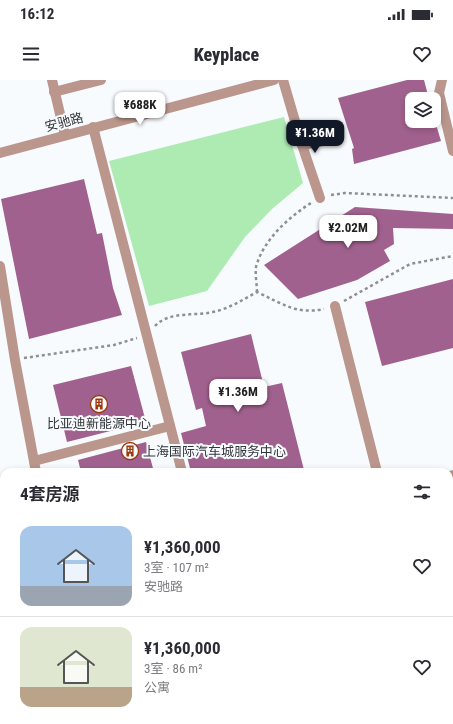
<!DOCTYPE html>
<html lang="zh">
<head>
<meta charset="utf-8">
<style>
	:root { --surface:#fff; --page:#f2f2f3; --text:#2b2b33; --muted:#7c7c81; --line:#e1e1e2; --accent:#111827 }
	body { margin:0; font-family:"Roboto Condensed","Noto Sans SC",sans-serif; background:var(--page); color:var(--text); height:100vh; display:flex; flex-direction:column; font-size:15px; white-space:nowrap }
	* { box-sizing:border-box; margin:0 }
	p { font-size:13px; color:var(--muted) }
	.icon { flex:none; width:22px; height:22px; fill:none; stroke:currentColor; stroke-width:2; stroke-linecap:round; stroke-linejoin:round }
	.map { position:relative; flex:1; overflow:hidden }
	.sheet { position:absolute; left:0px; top:388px; width:453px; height:256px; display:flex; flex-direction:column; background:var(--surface); border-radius:12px 12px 0 0; box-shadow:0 2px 6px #0003 }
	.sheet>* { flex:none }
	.tools { position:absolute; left:405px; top:12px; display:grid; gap:8px }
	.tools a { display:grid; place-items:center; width:36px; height:36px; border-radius:8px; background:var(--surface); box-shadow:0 2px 6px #0003; font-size:20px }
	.price { position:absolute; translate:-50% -34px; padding:0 9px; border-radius:8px; background:#fff; color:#222; font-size:13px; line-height:26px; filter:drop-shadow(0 1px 2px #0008) }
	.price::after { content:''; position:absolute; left:50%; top:24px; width:12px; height:9px; margin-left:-6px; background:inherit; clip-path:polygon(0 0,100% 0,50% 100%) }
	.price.active { background:var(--accent); color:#fff }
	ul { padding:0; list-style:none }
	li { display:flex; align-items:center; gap:12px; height:100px; padding:0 20px }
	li+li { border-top:1px solid var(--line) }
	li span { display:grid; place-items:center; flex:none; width:112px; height:80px; border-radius:12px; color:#555 }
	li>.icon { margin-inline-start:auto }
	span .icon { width:48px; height:48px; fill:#fffc; stroke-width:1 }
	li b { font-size:17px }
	h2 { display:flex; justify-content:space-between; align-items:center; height:48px; padding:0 20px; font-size:17px }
	.status { display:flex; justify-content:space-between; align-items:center; height:28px; padding:0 20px; background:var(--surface); direction:ltr }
	.status svg { height:11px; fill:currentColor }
	header { display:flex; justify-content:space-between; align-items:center; height:52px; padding:0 20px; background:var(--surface); font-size:18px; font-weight:800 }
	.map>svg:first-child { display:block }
	.green { fill:#aeebb3 }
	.building { fill:#a1618e }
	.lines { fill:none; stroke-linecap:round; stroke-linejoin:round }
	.path { stroke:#8d9093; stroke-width:2.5; stroke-dasharray:3 3; stroke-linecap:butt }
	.minor { stroke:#ba968c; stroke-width:10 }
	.major { stroke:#7e4233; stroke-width:10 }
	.labels { text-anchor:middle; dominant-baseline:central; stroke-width:4; stroke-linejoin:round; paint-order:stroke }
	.street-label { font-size:13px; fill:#333639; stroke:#f8fbfe }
	.poi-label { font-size:13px; fill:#333639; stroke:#f8fbfe }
</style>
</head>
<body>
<div class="status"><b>16:12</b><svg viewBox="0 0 49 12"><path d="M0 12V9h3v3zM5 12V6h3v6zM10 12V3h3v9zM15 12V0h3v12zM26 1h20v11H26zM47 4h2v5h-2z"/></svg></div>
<header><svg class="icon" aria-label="menu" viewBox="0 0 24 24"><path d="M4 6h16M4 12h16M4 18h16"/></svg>Keyplace<svg class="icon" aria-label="heart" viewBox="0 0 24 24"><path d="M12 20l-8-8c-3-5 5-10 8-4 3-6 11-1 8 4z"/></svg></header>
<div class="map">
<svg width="453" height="644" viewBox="0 0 453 644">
	<rect width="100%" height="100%" fill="#f8fbfe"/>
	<!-- green -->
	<g class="green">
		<polygon points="284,37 303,103 272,129 245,157 207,211 149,226 109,81"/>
		<polygon points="453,514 453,644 183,644 193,640 449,640 449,516"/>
	</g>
	<!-- building -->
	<g class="building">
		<polygon points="407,0 424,0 429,19 412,19 412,41 435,41 441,61 354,84 352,69 354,68 338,18"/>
		<polygon points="84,99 97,154 102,153 113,208 122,235 29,259 1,119"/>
		<polygon points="355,127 453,134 453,149 393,148 394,164 384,170 390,181 357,200 298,219 264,185"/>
		<polygon points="453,199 453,268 382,286 365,222"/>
		<polygon points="251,254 264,307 282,303 304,390 299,392 191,392 181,353 206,346 202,328 196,330 181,272"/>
		<polygon points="131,286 146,342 67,362 53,305"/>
		<polygon points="146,362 154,392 81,392 78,380"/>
	</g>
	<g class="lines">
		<!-- path -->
		<g class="path">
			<polyline points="331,115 345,113 453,118"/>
			<path d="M257,212c0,-7 -2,-17 -1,-25 7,-27 33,-50 55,-64"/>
			<polyline points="344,221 410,184 453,176"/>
			<path d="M155,246c15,-16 43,-9 62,-15 15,-4 27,-12 40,-19 24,11 39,23 67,17"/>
			<polyline points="24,278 114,265 137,258"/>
		</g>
		<!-- minor -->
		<g class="minor">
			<polyline points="52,0 65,55"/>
			<polyline points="283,0 302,65 320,118"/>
			<polyline points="442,0 439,13 453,71"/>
			<polyline points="54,12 101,0"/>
			<polyline points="93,47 182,392"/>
			<polyline points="302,65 323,61"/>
			<polyline points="0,73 274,0"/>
			<polyline points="0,186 15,280 36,392"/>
			<polyline points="335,226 377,392"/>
			<polyline points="34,381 170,346"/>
			<polyline points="449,397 453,395"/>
			<polyline points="449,568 453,565"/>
			<polyline points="275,640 277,644"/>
			<polyline points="299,644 308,640"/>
		</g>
		<!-- major -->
		<g class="major">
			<polyline points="449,462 453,460"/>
			<polyline points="449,487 453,485"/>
			<polyline points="38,644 53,640"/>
			<polyline points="116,644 129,640"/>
		</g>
	</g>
	<!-- icons -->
	<defs>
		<g id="building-ring" transform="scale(0.9)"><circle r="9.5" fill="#f8fbfe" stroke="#9d380d" stroke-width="1.5"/><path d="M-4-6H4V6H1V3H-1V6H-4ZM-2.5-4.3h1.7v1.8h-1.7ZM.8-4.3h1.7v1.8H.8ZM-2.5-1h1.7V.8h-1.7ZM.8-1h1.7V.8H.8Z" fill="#9d380d"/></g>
	</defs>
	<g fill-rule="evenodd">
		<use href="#building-ring" x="99" y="324"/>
		<use href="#building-ring" x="130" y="371"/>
	</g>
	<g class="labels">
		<!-- street labels -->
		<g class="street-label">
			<text transform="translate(64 42) rotate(-15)">安驰路</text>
		</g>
		<!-- poi labels -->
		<g class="poi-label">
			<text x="99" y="343">比亚迪新能源中心</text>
			<text x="143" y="371" text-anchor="start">上海国际汽车城服务中心</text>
		</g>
	</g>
</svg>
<div class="tools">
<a><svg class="icon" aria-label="layers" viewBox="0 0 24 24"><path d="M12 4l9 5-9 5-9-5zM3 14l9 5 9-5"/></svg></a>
</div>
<b class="price" style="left:140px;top:46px">¥688K</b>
<b class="price active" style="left:315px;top:74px">¥1.36M</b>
<b class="price" style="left:348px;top:169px">¥2.02M</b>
<b class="price" style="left:238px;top:333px">¥1.36M</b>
<section class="sheet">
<h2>4套房源<svg class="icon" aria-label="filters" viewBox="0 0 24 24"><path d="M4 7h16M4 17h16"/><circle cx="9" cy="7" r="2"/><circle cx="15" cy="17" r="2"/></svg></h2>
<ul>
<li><span style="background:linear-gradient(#a9c7e8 75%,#9aa5b1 0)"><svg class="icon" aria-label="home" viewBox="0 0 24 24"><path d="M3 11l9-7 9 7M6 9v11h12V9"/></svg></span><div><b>¥1,360,000</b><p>3室 · 107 m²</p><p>安驰路</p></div><svg class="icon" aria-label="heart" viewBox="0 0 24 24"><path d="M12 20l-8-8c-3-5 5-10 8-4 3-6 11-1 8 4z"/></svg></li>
<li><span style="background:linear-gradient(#dfe7d0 75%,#b9a48a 0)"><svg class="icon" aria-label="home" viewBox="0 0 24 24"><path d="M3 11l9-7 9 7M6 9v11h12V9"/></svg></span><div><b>¥1,360,000</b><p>3室 · 86 m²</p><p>公寓</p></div><svg class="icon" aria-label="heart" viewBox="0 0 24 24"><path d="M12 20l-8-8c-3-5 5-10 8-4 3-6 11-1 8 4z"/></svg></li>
</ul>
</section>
</div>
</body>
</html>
